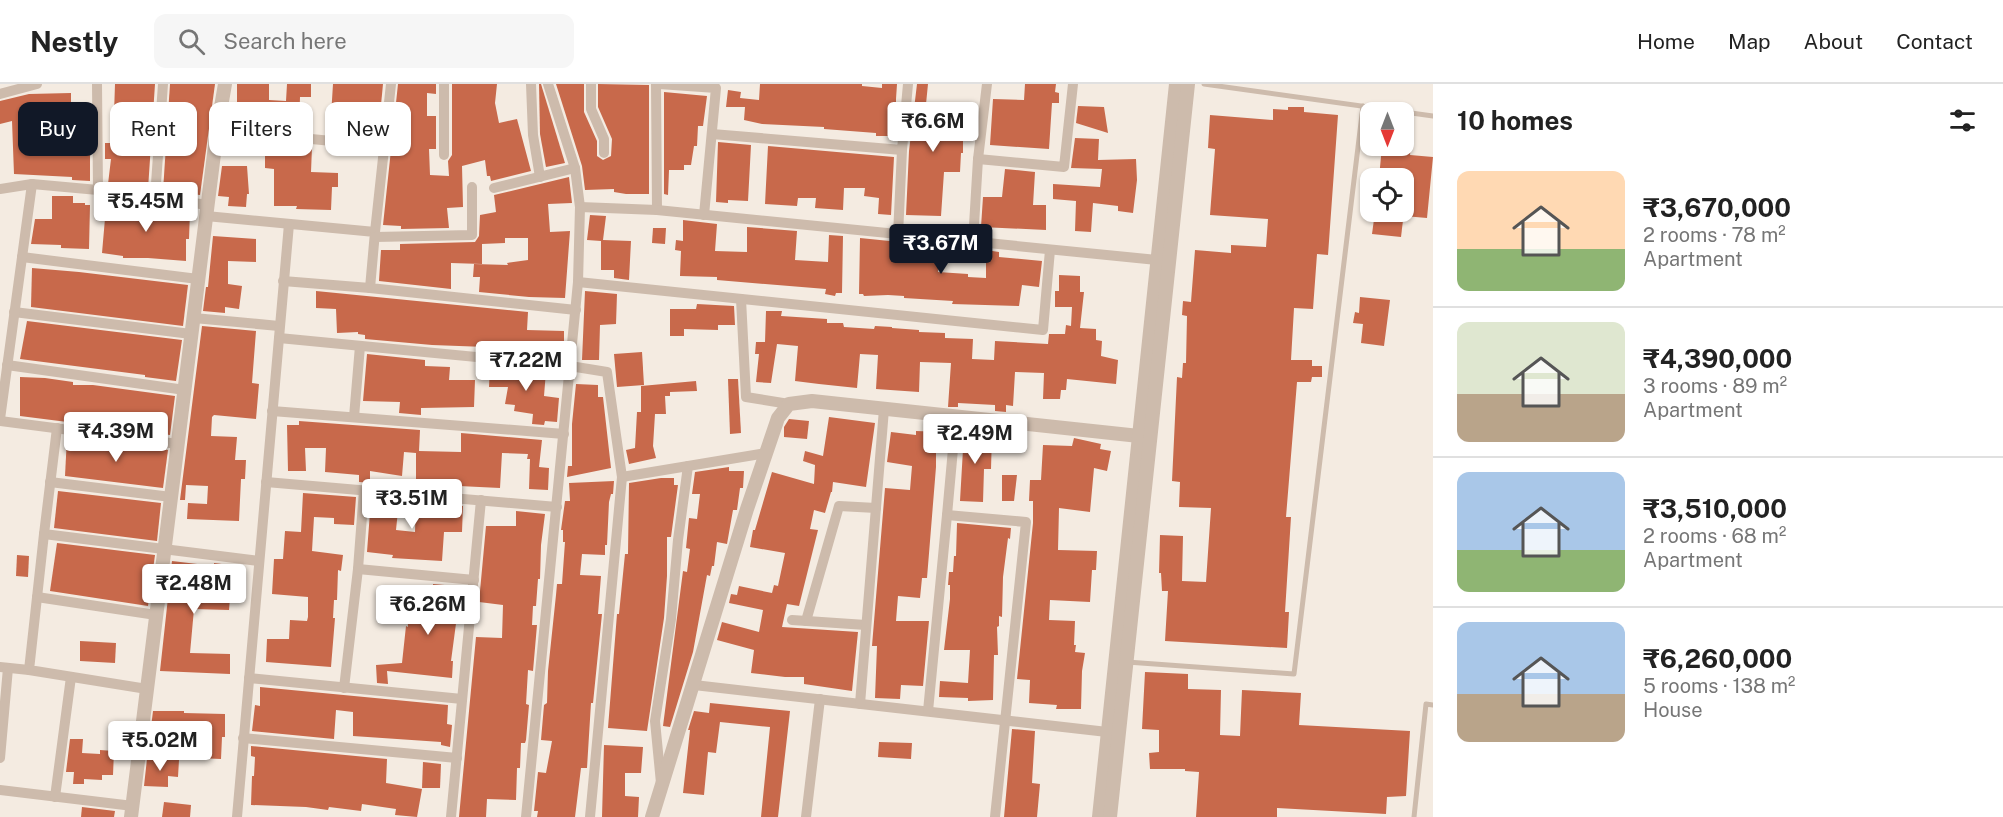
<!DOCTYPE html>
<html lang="en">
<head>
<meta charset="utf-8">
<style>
	:root { --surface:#fff; --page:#f6f6f6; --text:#222; --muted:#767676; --line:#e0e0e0; --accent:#111827 }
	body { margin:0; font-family:"Public Sans",sans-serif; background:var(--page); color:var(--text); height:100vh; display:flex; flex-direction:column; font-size:22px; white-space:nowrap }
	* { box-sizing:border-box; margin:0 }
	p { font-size:20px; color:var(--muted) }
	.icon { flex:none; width:33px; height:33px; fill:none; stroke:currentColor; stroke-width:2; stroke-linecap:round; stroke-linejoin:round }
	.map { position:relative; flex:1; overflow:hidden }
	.details { display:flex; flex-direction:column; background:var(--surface); width:570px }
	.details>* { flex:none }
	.top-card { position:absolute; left:18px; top:18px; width:570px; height:54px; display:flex; gap:12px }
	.needle { width:39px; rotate:180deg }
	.tools { position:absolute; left:1360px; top:18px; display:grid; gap:12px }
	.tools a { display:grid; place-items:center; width:54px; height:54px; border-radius:12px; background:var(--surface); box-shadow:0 2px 4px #0004; font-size:30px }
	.price { position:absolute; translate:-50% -51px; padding:0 14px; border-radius:6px; background:#fff; color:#222; font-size:20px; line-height:39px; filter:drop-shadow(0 2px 3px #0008) }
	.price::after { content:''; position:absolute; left:50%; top:36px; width:18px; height:14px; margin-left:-9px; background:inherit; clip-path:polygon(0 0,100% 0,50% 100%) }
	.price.on { background:var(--accent); color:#fff }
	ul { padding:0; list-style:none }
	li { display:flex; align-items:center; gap:18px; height:150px; padding:0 24px }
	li+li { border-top:2px solid var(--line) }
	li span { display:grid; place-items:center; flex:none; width:168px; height:120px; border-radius:12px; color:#555 }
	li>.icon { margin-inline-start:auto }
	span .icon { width:72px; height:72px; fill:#fffc; stroke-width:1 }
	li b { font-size:26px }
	h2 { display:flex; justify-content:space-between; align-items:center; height:72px; padding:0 24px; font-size:26px }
	.chip { padding:0 21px; border-radius:12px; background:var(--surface); box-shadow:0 2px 4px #0004; font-size:21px; line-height:54px }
	.chip.on { background:var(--accent); color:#fff }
	header { display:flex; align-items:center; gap:36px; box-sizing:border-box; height:84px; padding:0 30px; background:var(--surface); border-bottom:2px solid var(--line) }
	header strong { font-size:28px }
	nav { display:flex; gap:33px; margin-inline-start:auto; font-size:21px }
	.search { width:420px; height:54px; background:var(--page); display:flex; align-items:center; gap:15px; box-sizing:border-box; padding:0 21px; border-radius:12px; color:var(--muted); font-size:22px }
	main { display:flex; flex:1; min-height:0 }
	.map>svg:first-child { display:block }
	.building { fill:#c8694b }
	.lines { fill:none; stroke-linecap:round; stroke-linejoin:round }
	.service { stroke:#cdbbac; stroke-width:5 }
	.minor { stroke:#cdbbac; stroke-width:10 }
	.tertiary { stroke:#cdbbac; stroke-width:14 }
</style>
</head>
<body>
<header>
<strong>Nestly</strong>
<div class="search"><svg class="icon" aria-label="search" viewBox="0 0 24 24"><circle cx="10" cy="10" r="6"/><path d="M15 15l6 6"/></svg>Search here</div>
<nav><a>Home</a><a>Map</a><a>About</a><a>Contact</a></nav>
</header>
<main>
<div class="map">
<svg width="1433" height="733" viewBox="0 0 1433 733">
	<rect width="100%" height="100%" fill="#f4ebe1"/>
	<!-- building -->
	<g class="building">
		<polygon points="115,0 155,0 148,105 108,100 111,75 105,75 105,59 113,59 112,30 114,30"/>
		<polygon points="170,0 215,0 200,111 163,107"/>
		<polygon points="237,0 269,0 269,16 286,17 287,0 311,0 311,13 300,13 299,44 282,45 237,40"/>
		<polygon points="333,0 383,0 378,52 330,49"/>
		<polygon points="398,0 436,0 436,10 427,9 427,32 436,32 436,65 429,65 430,91 449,92 448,77 452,71 452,0 497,0 495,19 499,39 517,35 531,87 491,97 490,92 487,92 485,76 462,82 463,123 447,124 449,144 401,145 401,142 383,141"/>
		<polygon points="539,0 541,0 565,79 546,83 540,50"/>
		<polygon points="556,0 584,0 584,28 597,57 597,72 603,76 611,72 612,55 598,23 598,0 649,1 649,110 626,110 614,108 614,105 585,106 582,82"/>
		<polygon points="760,0 862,0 862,2 882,4 882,0 897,0 896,15 896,19 899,19 896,52 876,52 876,49 824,45 824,43 762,40 744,36 745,23 726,23 728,6 741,8 740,14 759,16"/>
		<polygon points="917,0 928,0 926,20 937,20 937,24 966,25 965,41 969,41 970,55 963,55 963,69 961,69 960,88 944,88 941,132 906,131 909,67"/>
		<polygon points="1025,0 1056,0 1055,8 1059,9 1059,19 1052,19 1049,65 990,61 993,15 1024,16"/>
		<polygon points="664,8 707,12 703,42 698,42 697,62 694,62 691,81 684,81 684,86 669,86 668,111 664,110"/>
		<polygon points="71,9 71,40 90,39 90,97 72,96 72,93 14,90 12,37 0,40 0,17 29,10"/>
		<polygon points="1078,22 1104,23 1108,49 1076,39"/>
		<polygon points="1288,23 1304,23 1304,28 1338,31 1328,171 1317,170 1313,225 1294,224 1291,276 1312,276 1312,282 1322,282 1322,293 1312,293 1311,298 1297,298 1286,433 1291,433 1285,528 1289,528 1287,564 1165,557 1168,507 1162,507 1161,489 1159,489 1160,451 1183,452 1182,497 1206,498 1211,424 1179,423 1180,398 1172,397 1177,293 1182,294 1183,279 1186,279 1187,232 1182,231 1183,217 1191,218 1195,166 1231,169 1231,161 1266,163 1268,135 1210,131 1215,65 1208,64 1210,31 1273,36 1273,25 1288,26"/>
		<polygon points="1075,54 1099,55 1098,76 1136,75 1137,96 1133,129 1118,127 1118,122 1093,119 1091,148 1075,147 1076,117 1053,115 1053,100 1100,103 1102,85 1071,84"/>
		<polygon points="265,58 282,60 281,62 312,63 311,88 338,89 338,103 332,103 331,126 296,125 297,122 274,122 274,85 265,84"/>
		<polygon points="718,58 751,61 748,117 728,116 728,119 716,118"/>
		<polygon points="768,62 894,73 891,131 878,130 879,114 864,112 865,104 844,104 843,126 815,124 816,114 798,114 797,122 765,120"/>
		<polygon points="1382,62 1411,62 1410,71 1433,73 1427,134 1404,132 1404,94 1379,94"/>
		<polygon points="222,82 247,82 249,110 247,110 246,123 228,122 229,113 218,112"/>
		<polygon points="1005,85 1035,88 1033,121 1046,121 1046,146 981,143 983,113 1002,113"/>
		<polygon points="569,93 572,119 548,120 550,148 570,147 565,214 529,213 479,208 480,193 473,193 474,180 508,181 507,179 528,176 528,154 505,154 505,159 482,160 482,180 451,179 451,205 379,197 381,166 400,166 400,160 475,158 479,152 480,131 496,128 494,111"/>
		<polygon points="52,112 73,112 73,119 85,119 85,121 90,121 89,165 61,164 61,161 31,160 35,135 52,135"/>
		<polygon points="106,123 190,127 189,155 186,155 186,177 148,174 123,174 123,172 102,169"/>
		<polygon points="1375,128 1404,128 1401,153 1372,150"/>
		<polygon points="590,131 606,132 603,156 631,157 629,196 614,194 614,186 601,186 601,157 587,156"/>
		<polygon points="683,136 717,140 715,167 747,168 747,143 797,147 795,176 828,178 829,151 843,152 842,209 836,209 835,212 825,210 826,205 717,196 717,193 680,192 681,167 675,166 676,156 683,157"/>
		<polygon points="653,144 666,144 665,160 652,159"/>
		<polygon points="213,152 256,155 256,178 228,177 228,200 242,202 239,225 225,223 225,229 203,227 206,203 208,203"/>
		<polygon points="860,154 939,162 938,188 968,190 968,193 986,194 986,166 999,168 999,173 1042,177 1039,203 1022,201 1019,222 952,220 953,217 904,214 904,212 888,211 864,212 863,210 859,210"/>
		<polygon points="32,184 79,188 188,201 183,242 31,223"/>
		<polygon points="1059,191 1080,192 1080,208 1084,208 1080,244 1096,245 1096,256 1102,257 1101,272 1118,276 1116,300 1067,295 1066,306 1061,306 1060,315 1043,315 1044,289 1015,288 1013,322 1006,321 1006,328 995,327 995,321 958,319 958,323 948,323 951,279 920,278 919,308 876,305 878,271 860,270 857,304 819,300 795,297 798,262 777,260 771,299 756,298 759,270 755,270 756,258 765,258 766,227 782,227 781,232 827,235 827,239 843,239 844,243 874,245 875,242 892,243 892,244 919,246 919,248 945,249 945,254 973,255 972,275 994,276 995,257 1048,260 1049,250 1065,250 1066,241 1071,242 1072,223 1055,223 1055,207 1059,207"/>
		<polygon points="316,207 528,228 527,246 564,247 564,267 538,267 538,271 528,270 528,264 505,263 505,268 486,266 486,263 432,261 365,255 365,251 358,250 358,248 337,249 336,225 316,224"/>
		<polygon points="585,207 617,210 616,240 600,241 599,276 582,276"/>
		<polygon points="1360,213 1390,216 1384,262 1361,259 1363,240 1353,239 1355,228 1359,229"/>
		<polygon points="697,220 734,222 735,241 718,241 718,246 684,245 684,252 670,252 670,225 696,225"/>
		<polygon points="27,237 182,256 176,297 145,293 145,291 20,275"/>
		<polygon points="202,242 256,247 252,299 259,300 256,335 214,331 212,333 211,352 237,353 235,376 246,376 245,395 241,395 239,437 187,435 188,419 207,420 208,402 186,401 185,416 180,416"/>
		<polygon points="642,268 644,301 617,303 614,270"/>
		<polygon points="367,270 425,276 425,282 450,283 449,296 475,296 474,323 421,324 421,331 399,329 400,318 363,317"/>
		<polygon points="490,282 546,287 544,312 559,314 557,338 545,337 544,341 532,340 533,330 514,327 515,321 505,320 508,303 489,303"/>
		<polygon points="20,293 45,294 73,298 73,301 93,301 175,312 170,351 20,332"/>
		<polygon points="728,295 738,295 741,349 730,350"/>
		<polygon points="696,297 697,307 670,308 670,312 665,312 666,330 655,330 653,362 656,374 629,380 626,366 635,364 637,328 641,328 641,302"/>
		<polygon points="576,300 598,301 598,313 603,313 611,384 567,393 568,382 572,382 572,340"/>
		<polygon points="829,333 875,339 866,403 833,398 832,408 831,408 825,429 814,426 810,445 818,446 799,522 787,520 782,543 858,548 852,607 804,600 804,593 785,593 751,589 754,566 717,556 722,538 759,548 763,526 729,519 731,510 737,511 739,502 772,509 774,501 778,502 785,469 750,463 753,446 755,446 772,388 814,400 815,381 803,377 805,367 823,372"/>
		<polygon points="789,335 809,337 807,355 784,353 784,343"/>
		<polygon points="299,337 420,346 419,367 461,368 461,349 542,356 539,383 549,384 548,406 529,405 530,375 527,375 528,370 502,369 500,404 459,402 459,397 416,395 416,369 404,368 402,392 370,387 370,399 359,398 359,391 325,388 326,364 305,364 306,387 288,387 287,341 299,341"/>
		<polygon points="916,347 942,348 942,362 936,362 936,383 927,494 922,494 920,514 898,512 896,537 929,537 923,602 901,601 900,615 875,614 877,562 872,562 885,404 910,406 912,382 887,378 891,348 916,351"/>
		<polygon points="964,348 992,350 991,385 984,385 983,418 960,417"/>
		<polygon points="67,353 168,366 163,404 65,392"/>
		<polygon points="1074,354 1101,360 1100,365 1111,367 1107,387 1094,384 1090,428 1059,424 1058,466 1097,467 1096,486 1092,486 1090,518 1050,516 1049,536 1075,537 1074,561 1076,561 1075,568 1085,569 1082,587 1081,625 1056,625 1057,621 1029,619 1030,596 1017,595 1033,439 1033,417 1029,417 1030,396 1041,396 1043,361 1072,362"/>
		<polygon points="729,383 729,387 744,387 743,404 740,404 737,426 733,426 727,460 717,458 714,482 712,482 710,492 707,491 693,568 670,643 663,642 683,487 687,488 690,465 686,464 689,434 697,435 700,410 692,410 695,388"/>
		<polygon points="1002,391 1017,391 1014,417 1002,417"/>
		<polygon points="661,394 674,394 674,401 678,401 671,453 667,453 667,492 664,534 647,647 608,644 617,530 619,530 625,470 628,470 629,399"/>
		<polygon points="614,397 613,410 611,410 609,418 607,461 605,461 605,471 582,470 580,491 601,492 598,530 602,530 593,619 591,619 587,684 581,684 575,733 537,733 538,727 534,727 538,688 546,689 552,657 541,656 544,621 547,619 548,587 556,511 557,500 562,500 565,458 563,458 563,446 561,446 565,417 570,417 569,399"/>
		<polygon points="58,407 161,419 157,457 54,444"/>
		<polygon points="303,409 356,413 354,441 334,440 334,434 314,433 312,467 343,471 341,487 338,486 337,516 334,516 333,534 335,534 331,583 266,578 267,555 289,555 290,536 307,537 308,533 308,513 272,510 274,475 283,475 285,447 301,448"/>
		<polygon points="371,415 399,417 396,446 415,448 416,418 463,422 462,448 444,448 442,477 392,474 393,471 367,468"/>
		<polygon points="516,427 545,430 541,461 540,495 538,495 536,522 533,522 532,541 537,541 533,587 528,586 526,620 529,621 526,656 525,659 521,659 520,684 517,684 516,716 487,715 486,733 459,733 476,553 502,554 503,521 479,518 486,442 516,442"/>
		<polygon points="957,439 1011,444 1010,455 1008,454 1003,493 1002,533 999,532 999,542 997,543 998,571 994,571 993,616 968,617 968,614 939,613 940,597 968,599 970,566 944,566 950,515 950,501 948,501 949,488 953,488 954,472 956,472"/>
		<polygon points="57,459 155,471 148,522 50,507"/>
		<polygon points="17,471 29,472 28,493 16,492"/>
		<polygon points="172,477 214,482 214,479 237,482 237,489 232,489 229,526 194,525 190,569 230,570 230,590 160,587"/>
		<polygon points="433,500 456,502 457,532 451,577 453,577 452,594 387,587 388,600 377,599 376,581 402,579 406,542 408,543 407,514 433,514"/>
		<polygon points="80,557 116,559 115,579 80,577"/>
		<polygon points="1145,588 1188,590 1188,605 1221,606 1220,651 1240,652 1242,606 1301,609 1299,641 1410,647 1406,712 1387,713 1386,730 1277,724 1277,733 1196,733 1199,688 1185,687 1185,685 1150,685 1149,669 1159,668 1159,646 1142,645"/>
		<polygon points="260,603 448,621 447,640 452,641 450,663 441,661 441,658 353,652 353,628 336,626 334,655 252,647 255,621 260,622"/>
		<polygon points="710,619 790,627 778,733 761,733 770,643 720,638 716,669 708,668 704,711 683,709 690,646 688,646 694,627 709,629"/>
		<polygon points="153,627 184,627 184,629 225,630 225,653 222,653 221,675 197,674 198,652 185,652 186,644 160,645 159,653 150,652"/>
		<polygon points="1012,645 1035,647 1032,699 1040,700 1037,733 1004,733"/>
		<polygon points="70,655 83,655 82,669 100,670 100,666 114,667 113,691 102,691 102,696 84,695 84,700 73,700 74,688 66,688"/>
		<polygon points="879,658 912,659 911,675 878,673"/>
		<polygon points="604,661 643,663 641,689 625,689 625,712 639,713 638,733 602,733"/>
		<polygon points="251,662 387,675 386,699 422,705 417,733 395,731 396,725 362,720 361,727 329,723 328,726 306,723 251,721 252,692 254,692 255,673 251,672"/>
		<polygon points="147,675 179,676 178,693 168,692 168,703 144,702"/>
		<polygon points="423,678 441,680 440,704 422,704"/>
		<polygon points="164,718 191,721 190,733 162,733"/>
		<polygon points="82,723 115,727 114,733 81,733"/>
	</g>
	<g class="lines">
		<!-- service -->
		<g class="service">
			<polyline points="1204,0 1433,32"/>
			<polyline points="1127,578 1294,590 1363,22"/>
			<polyline points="1414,733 1426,620 1433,621"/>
		</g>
		<!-- minor -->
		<g class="minor">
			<polyline points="97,0 98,106"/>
			<polyline points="531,0 533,51 540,93"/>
			<polyline points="548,0 575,84 580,123"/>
			<polyline points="591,0 591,25 604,55 604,69"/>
			<polyline points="656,0 657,126"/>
			<polyline points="659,0 716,4 704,131"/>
			<polyline points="0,10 37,0"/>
			<polyline points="217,46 384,62"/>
			<polyline points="712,50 902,66 908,0"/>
			<polyline points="444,71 444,0"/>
			<polyline points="978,75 987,0"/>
			<polyline points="494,104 575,84"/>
			<polyline points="0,105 32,100 98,106 208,121"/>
			<polyline points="155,114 163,0"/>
			<polyline points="206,132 375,148 370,204 576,226"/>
			<polyline points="375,148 391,0"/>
			<polyline points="898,151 902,66"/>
			<polyline points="375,153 472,151 472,103"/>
			<polyline points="973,158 978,75 1064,83 1073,0"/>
			<polyline points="22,173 198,195"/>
			<polyline points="283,197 370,204"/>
			<polyline points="578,198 1043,246 1050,166"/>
			<polyline points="741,215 746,313 789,320"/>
			<polyline points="14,228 191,250"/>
			<polyline points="194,234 279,242"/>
			<polyline points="279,254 289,140"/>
			<polyline points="7,281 185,306"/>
			<polyline points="272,327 564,350"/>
			<polyline points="956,332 947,431 1026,438 995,733"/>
			<polyline points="354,333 360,262"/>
			<polyline points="0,335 32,100"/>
			<polyline points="0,337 178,360"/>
			<polyline points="57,344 44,450 259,477"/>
			<polyline points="50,398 171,413"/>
			<polyline points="266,398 557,423"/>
			<polyline points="44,450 29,586 147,605"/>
			<polyline points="358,485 364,406"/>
			<polyline points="37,513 156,531"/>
			<polyline points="792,536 866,541"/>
			<polyline points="806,537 839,422 876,424"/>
			<polyline points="0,583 29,586"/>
			<polyline points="249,594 462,615"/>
			<polyline points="694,601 1116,649"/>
			<polyline points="344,604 358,485 474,496"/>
			<polyline points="860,620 884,325"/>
			<polyline points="928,627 947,431"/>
			<polyline points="243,654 457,674"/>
			<polyline points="0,674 8,584"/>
			<polyline points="661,699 655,637 671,535 678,456 688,382"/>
			<polyline points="0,706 133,722"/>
			<polyline points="55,713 71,593"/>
			<polyline points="237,733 279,254 570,282 607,288 622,393 766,369"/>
			<polyline points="451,733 481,416"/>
			<polyline points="526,733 578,198 580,123 657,126 1157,176"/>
			<polyline points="590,733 622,393"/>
			<polyline points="806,733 820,615"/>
		</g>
		<!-- tertiary -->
		<g class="tertiary">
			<polyline points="131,733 217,46 225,0"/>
			<polyline points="652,733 747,425 778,334 789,320 812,317 1139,352"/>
			<polyline points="1099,733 1176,0"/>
			<polyline points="1110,733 1188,0"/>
		</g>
	</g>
</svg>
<div class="tools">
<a><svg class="needle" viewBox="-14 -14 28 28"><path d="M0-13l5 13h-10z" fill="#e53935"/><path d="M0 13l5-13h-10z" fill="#767676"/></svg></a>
<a><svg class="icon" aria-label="locate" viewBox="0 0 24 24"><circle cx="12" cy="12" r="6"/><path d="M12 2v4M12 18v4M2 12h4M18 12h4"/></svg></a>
</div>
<b class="price" style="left:933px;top:69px">₹6.6M</b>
<b class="price" style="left:146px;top:149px">₹5.45M</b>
<b class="price on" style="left:941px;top:191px">₹3.67M</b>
<b class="price" style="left:526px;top:308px">₹7.22M</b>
<b class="price" style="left:116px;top:379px">₹4.39M</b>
<b class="price" style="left:975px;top:381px">₹2.49M</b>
<b class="price" style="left:412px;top:446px">₹3.51M</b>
<b class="price" style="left:194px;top:531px">₹2.48M</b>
<b class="price" style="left:428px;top:552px">₹6.26M</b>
<b class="price" style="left:160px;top:688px">₹5.02M</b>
<div class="top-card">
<a class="chip on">Buy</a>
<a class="chip">Rent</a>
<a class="chip">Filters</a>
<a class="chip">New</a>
</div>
</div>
<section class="details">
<h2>10 homes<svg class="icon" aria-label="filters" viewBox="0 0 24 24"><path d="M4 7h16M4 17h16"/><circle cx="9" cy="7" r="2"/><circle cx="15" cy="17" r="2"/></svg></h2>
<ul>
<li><span style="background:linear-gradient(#ffd9b3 65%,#8fb573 0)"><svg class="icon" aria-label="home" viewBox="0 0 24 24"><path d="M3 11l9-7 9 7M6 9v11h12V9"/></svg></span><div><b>₹3,670,000</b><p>2 rooms · 78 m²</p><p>Apartment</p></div></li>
<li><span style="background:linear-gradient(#dfe7d0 60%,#b9a48a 0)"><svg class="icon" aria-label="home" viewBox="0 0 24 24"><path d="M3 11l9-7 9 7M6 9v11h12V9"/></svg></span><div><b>₹4,390,000</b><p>3 rooms · 89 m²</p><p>Apartment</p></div></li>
<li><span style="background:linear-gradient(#a9c7e8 65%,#8fb573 0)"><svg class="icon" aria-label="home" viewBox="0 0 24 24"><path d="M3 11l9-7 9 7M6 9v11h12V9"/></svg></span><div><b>₹3,510,000</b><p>2 rooms · 68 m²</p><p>Apartment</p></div></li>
<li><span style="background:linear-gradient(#a9c7e8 60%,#b9a48a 0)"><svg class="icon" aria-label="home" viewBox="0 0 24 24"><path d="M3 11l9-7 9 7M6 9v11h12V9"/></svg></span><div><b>₹6,260,000</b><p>5 rooms · 138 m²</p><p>House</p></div></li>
</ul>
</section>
</main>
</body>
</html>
